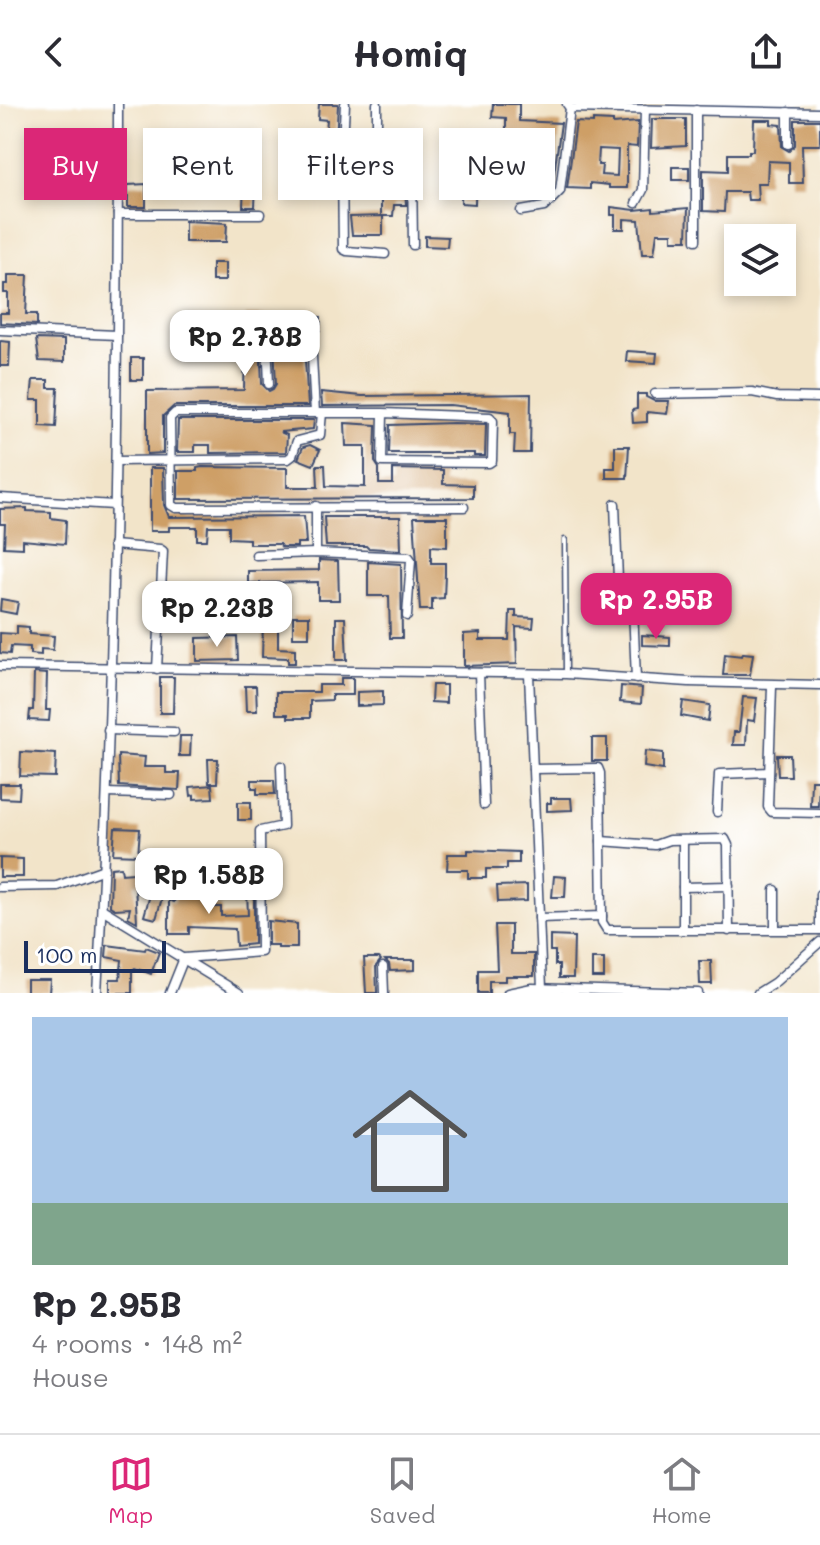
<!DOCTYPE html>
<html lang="en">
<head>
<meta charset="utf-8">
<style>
	:root { --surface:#fff; --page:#f7f7f7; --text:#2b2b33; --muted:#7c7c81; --line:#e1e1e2; --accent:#db2777 }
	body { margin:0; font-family:Mali,sans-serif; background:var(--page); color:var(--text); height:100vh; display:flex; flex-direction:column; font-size:30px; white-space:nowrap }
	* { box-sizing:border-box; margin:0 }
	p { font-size:26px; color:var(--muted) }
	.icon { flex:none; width:44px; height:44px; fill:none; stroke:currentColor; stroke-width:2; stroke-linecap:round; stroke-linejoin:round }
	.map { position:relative; height:889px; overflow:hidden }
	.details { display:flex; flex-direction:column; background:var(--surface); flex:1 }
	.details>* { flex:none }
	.banner { position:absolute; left:24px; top:24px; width:772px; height:72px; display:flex; gap:16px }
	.buttons { position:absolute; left:724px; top:120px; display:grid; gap:16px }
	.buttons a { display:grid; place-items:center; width:72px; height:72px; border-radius:0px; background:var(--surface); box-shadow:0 4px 12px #0003; font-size:40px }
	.scale { position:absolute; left:24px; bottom:20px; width:142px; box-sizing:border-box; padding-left:8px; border:4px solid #1b2f5e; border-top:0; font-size:22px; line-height:28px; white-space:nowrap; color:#1b2f5e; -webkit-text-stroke:6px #fff; paint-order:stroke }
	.price { position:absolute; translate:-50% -68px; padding:0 18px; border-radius:16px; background:#fff; color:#222; font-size:26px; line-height:52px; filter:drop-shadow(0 2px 4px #0008) }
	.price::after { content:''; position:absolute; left:50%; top:48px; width:24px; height:18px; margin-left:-12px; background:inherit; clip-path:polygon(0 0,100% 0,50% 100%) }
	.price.selected { background:var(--accent); color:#fff }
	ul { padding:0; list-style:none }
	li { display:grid; align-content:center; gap:16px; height:424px; padding:0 32px }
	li+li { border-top:2px solid var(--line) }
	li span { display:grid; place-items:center; height:248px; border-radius:0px; color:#555 }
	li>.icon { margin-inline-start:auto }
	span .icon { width:144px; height:144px; fill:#fffc; stroke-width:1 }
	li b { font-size:34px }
	.chip { padding:0 28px; border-radius:0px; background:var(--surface); box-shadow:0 4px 12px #0003; font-size:28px; line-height:72px }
	.chip.selected { background:var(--accent); color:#fff }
	header { display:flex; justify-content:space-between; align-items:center; height:104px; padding:0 32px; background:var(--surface); font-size:36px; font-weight:700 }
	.tab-bar { display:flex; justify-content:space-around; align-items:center; height:112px; border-top:2px solid var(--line); background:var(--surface); font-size:22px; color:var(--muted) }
	.tab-bar a { display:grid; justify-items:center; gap:4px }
	.tab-bar .selected { color:var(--accent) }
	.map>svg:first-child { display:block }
	.building { fill:#ce9f66; fill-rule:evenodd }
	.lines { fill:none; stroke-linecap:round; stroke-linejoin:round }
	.service-casing { stroke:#3b4a6e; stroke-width:7 }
	.minor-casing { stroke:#3b4a6e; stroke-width:11 }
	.service { stroke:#fff; stroke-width:4 }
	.minor { stroke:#fff; stroke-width:8 }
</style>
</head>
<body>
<header><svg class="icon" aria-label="back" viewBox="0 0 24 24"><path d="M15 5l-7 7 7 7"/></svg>Homiq<svg class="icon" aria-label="share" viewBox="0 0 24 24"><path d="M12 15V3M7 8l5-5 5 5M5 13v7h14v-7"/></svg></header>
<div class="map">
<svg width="820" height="889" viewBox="0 0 820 889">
	<rect width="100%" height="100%" fill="#fff"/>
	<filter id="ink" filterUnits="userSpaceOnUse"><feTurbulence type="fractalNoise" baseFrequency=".0125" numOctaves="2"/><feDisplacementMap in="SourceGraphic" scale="16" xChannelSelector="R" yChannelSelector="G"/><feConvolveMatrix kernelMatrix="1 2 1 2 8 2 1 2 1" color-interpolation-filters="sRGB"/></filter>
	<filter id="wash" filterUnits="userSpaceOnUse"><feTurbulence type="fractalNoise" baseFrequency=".006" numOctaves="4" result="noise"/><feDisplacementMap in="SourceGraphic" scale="32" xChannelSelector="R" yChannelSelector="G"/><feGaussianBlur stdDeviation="1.8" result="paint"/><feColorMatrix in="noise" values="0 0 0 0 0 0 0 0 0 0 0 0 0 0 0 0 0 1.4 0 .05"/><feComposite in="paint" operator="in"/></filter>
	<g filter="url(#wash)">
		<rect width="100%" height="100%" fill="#f2e4c9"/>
		<g id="blocks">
			<!-- building -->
			<g class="building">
				<polygon points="319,0 338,0 336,37 325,36 327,16 318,15"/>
				<polygon points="493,0 519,0 519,17 561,19 552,85 541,84 544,47 522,46 523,29 506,29 506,14 492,13"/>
				<polygon points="652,15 686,15 686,42 651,44"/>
				<path d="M593,16l20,1v3l25,-2 -1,25 -10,-1v42h-18v-3l-19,-2v6l-23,-1 9,-66 17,1zM599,45l19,1 -1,26 -16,-1 1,-10h-4z"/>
				<polygon points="754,16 771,16 771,20 781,21 782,43 789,47 795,41 795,16 820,16 820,41 802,41 803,79 789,79 789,58 768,57 767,79 757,79 758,96 748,96 747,88 725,88 724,108 703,107 703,66 728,67 728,50 749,50 749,47 753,47"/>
				<polygon points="350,40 363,40 363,52 370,52 371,58 375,62 404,64 406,101 394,101 393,112 381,112 381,95 349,95"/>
				<polygon points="462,60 476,60 475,100 461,99"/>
				<rect x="672" y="63" width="17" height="13"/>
				<polygon points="244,79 256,79 255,103 243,103"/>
				<polygon points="146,80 146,103 128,103 128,81"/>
				<polygon points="611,103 635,106 653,104 653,107 688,104 687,136 672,136 672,129 657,129 654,150 642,150 639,116 624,115 624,125 615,125 615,111 611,111"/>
				<polygon points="383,112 383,131 352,131 350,113"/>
				<polygon points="185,117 227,119 226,138 185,138"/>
				<polygon points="425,132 448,133 447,143 425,142"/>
				<rect x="212" y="159" width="13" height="18"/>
				<polygon points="8,171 28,171 26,210 37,210 37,221 0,219 0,209 8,209 8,189 4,189 4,180 8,180"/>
				<polygon points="246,211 321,213 320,227 270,226 260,236 262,280 269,287 273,285 276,280 274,240 304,241 308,302 174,302 163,312 163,349 147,350 147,287 244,286"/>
				<polygon points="36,235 64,236 64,258 39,257"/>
				<polygon points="0,237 10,238 9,262 0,262"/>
				<polygon points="627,247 657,249 656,259 626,257"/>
				<rect x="131" y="254" width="12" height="22"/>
				<polygon points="33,276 48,276 48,284 58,284 56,323 40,322 40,296 31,296"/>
				<polygon points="321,288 362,292 531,290 530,349 514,349 515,330 510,330 510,308 450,301 322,302"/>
				<polygon points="637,290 646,290 646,293 654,297 669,297 667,310 647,308 647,318 633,319 632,306 637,305"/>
				<polygon points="314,316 313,325 280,328 287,331 286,348 210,349 210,341 195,341 195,348 177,348 178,316"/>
				<polygon points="345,319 376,321 375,358 379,364 379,380 393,380 393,365 443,366 443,380 473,381 473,394 178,395 178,367 197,367 197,364 202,363 287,364 287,383 318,383 317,361 325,361 326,382 365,383 365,342 346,342"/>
				<polygon points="453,319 486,320 485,352 474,352 474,349 389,349 390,321"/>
				<polygon points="310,341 320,346 313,361 298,355 303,343"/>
				<polygon points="615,342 629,342 627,374 606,374 606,364 615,364"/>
				<polygon points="150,364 163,364 164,401 169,413 304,412 306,439 297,439 297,443 281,443 280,440 249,440 249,435 229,434 229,422 208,422 207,436 197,436 197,423 169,423 169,427 150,427"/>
				<polygon points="27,404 27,407 51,408 51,414 66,416 65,440 23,436 23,444 4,443 5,420 0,420 0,405"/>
				<polygon points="324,413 400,413 401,446 368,444 366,442 326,442"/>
				<polygon points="414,413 447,413 447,443 431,442 431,459 445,459 445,470 444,494 432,495 432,506 420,506"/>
				<polygon points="319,456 338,457 339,496 318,496 318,478 248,479 248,467 319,466"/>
				<polygon points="368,458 401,460 402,534 390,534 389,492 368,492"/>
				<polygon points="1,495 18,498 16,510 0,507"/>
				<polygon points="510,507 516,507 516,513 534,514 533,524 516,523 517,560 464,562 464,530 480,529 480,536 509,536"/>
				<rect x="293" y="512" width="16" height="21"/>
				<polygon points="336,514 345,514 347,556 336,556"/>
				<polygon points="263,519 278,520 278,544 295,545 295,559 288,559 288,554 262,553"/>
				<polygon points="17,522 29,523 29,530 54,532 53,546 41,545 41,551 30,550 30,543 11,542 10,550 0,549 0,529 17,530"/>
				<polygon points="642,531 670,533 670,542 642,541"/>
				<polygon points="237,533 238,556 197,557 197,534"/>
				<polygon points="743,549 753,550 750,571 723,571 725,550 742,552"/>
				<polygon points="34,569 47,570 46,606 50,606 49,617 29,616 30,606 33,606"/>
				<polygon points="160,573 174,573 173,609 160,609"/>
				<polygon points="341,574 353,574 353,591 332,591 332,596 310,597 310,614 288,614 288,610 276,610 276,588 319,588 319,581 341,581"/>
				<polygon points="432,581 446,581 446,599 431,598"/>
				<polygon points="245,582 256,582 257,607 246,607"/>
				<polygon points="621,582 642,584 641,600 620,598"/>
				<polygon points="383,587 383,601 357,602 357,588"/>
				<polygon points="743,593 757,594 754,617 747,616 746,641 733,641 734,628 739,628"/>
				<polygon points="683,597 710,601 708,617 681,612"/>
				<polygon points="180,632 191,632 190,652 179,652"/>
				<rect x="592" y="634" width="15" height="23"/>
				<polygon points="645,647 663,649 663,666 644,663"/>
				<polygon points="21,648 56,650 55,673 20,672"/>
				<polygon points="118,651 145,653 144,663 166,663 166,669 180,669 179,686 119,682"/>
				<polygon points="777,651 790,651 791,672 778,672"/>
				<polygon points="208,655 218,655 217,679 209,679"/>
				<polygon points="252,676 274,676 275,690 257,690 257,684 252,684"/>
				<polygon points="811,676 819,676 818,702 810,702"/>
				<polygon points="0,680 20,680 19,695 0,694"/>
				<polygon points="212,681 213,694 194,695 194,691 191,692 190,683"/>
				<polygon points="551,694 571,694 572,706 547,707 547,699 551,699"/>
				<rect x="238" y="698" width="13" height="18"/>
				<polygon points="115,724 140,725 138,751 113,750"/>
				<polygon points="468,746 519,748 519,759 507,759 507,765 486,765 486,774 468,774 468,766 447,766 448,750 468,750"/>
				<polygon points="0,754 23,755 23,773 0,773"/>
				<polygon points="121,763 122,770 146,768 146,779 135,780 137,818 128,813 130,804 115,805 110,802 111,764"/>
				<polygon points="554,772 566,773 565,793 552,793"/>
				<polygon points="527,781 527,797 498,798 497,782"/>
				<polygon points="178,784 192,788 208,788 209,803 221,803 221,812 248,811 247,787 254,787 254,840 236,842 235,825 189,823 189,830 169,830 169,796 174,798"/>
				<polygon points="150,791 162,794 156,815 144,812"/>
				<polygon points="268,817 297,820 297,844 278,844 278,841 268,841"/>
				<polygon points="495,821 511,821 511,850 534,850 534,872 505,872 505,877 489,877 489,889 478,889 478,866 497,866"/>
				<polygon points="550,832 574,833 573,874 559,874 559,861 555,861 555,847 550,847"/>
				<polygon points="107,841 145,846 146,843 159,848 151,870 135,864 132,866 132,889 110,889 110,875 120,875 122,856 106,853"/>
				<polygon points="364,854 379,854 381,856 376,862 377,889 366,889"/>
				<rect x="592" y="855" width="12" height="19"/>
				<polygon points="385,856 415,856 415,866 390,867 389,860"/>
				<polygon points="699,857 711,857 712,880 700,880"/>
				<polygon points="27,876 50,876 49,889 27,889"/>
			</g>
		</g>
	</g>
	<g filter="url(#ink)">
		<use href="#blocks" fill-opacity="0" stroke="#3b4a6e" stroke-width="2"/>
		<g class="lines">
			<!-- service casing -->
			<g class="service-casing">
				<polyline id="service" points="565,436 566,570"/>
			</g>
			<!-- minor casing -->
			<g class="minor-casing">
				<g id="minor">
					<polyline points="345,0 342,58 343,145 347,147 385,150"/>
					<polyline points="377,0 377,55 409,57 412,61 413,141"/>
					<polyline points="567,0 570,4 820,9"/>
					<polyline points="788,40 788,8"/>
					<polyline points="636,99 643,86 645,5"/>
					<polyline points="521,107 544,103 560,87 570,4"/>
					<polyline points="118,110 260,110"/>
					<polyline points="696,136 696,6"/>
					<polyline points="0,226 117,231"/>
					<polyline points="269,280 267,236 270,233 311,234 315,309"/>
					<polyline points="655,290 752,288 777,293 820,294"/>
					<polyline points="383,309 382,358 489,359 492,357 493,317 490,313 383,309 175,309 170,314 171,401 176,404 464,403"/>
					<polyline points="116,357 288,355 292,352 297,337 320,331 322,309"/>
					<polyline points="0,394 114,401"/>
					<polyline points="615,400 619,501 633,504 636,575"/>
					<polyline points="316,402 316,449"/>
					<polyline points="113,441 160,445 163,447 157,565"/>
					<polyline points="256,451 316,449 409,453 411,456 407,512"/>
					<polyline points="0,562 566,570 689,578 820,581"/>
					<polyline points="479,569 484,701"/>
					<polyline points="529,570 542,884"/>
					<polyline points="772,582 768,703 772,708 820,709"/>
					<polyline points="108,626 174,628"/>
					<polyline points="533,665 598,664 600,669 602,812 539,814"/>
					<polyline points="107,689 171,691"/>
					<polyline points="717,708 719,670 769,668"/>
					<polyline points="601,737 655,741 669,736 725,735 728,741 729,827"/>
					<polyline points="0,783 57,782 104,765"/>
					<polyline points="683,783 729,782"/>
					<polyline points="102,805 239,889"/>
					<polyline points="602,812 602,818 607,826 820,826"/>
					<polyline points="775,825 775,786"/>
					<polyline points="683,826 683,736"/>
					<polyline points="820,826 820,790"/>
					<polyline points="383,863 384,889"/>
					<path d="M97,889c17,-295 21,-593 21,-889"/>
					<polyline points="170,889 184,854 261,848 260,727 283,722 281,662"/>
					<polyline points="508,889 532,884 698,889"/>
					<polyline points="758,889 774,879 820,838"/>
				</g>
			</g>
			<!-- service -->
			<use href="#service" class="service"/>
			<!-- minor -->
			<use href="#minor" class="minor"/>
		</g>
	</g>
</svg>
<div class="buttons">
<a><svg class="icon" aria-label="layers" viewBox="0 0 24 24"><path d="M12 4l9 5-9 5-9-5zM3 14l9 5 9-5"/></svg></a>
</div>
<div class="scale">100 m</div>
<b class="price" style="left:245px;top:274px">Rp 2.78B</b>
<b class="price selected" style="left:656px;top:537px">Rp 2.95B</b>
<b class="price" style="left:217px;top:545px">Rp 2.23B</b>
<b class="price" style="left:209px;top:812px">Rp 1.58B</b>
<div class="banner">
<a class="chip selected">Buy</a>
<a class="chip">Rent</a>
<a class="chip">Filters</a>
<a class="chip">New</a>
</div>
</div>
<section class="details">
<ul>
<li><span style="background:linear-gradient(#a9c7e8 75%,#7fa58c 0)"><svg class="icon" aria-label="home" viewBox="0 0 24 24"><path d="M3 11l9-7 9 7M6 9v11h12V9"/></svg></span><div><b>Rp 2.95B</b><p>4 rooms · 148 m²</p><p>House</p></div></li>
</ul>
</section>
<nav class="tab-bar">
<a class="selected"><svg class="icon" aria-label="map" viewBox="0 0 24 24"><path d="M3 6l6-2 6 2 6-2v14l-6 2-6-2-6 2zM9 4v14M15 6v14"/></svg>Map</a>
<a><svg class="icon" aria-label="saved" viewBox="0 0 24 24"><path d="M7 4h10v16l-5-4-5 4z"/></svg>Saved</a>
<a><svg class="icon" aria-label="home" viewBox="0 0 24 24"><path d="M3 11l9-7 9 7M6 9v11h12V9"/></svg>Home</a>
</nav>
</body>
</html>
